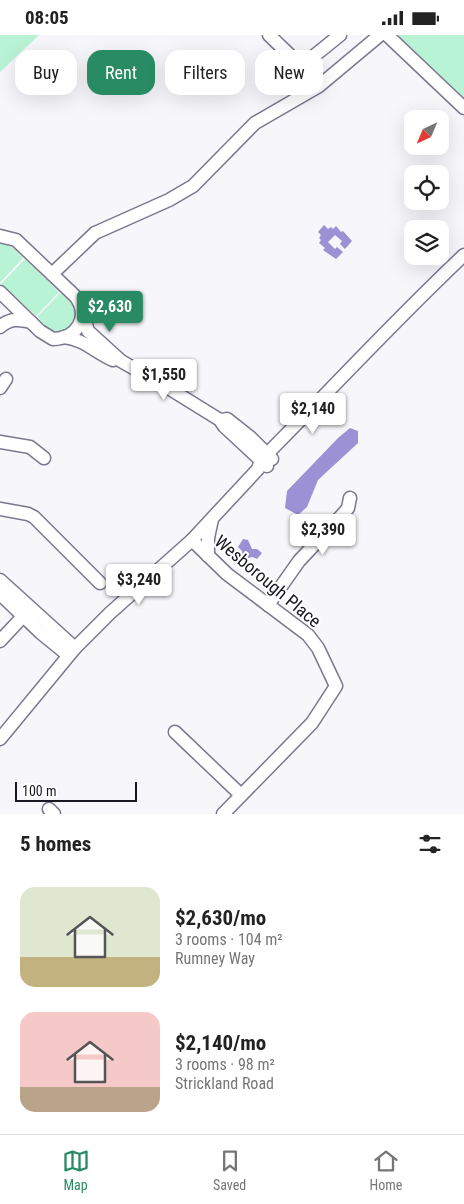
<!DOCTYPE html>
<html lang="en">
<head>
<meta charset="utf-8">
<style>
	:root { --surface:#fff; --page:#f2f2f2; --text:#222; --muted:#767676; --line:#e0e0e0; --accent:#298b64 }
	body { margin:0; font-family:"Roboto Condensed",sans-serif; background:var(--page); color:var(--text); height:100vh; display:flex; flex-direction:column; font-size:19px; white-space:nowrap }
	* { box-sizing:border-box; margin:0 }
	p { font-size:16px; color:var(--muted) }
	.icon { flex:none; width:28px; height:28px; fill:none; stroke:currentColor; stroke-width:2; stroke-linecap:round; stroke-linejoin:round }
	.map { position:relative; height:779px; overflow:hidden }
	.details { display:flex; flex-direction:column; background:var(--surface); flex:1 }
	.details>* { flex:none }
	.banner { position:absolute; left:15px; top:15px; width:435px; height:45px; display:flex; gap:10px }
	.needle { width:32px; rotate:224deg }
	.fabs { position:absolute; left:404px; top:75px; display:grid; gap:10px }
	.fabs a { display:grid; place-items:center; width:45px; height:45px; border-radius:10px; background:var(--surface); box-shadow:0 5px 20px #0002; font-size:25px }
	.scale { position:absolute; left:15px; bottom:12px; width:122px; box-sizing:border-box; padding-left:5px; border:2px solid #191820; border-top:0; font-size:14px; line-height:18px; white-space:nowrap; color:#191820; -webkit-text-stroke:4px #fff; paint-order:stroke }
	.price { position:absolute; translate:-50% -42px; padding:0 11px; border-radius:5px; background:#fff; color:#222; font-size:16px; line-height:32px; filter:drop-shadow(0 1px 2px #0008) }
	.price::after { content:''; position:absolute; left:50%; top:30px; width:15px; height:11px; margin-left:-8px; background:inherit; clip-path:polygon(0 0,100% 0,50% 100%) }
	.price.current { background:var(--accent); color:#fff }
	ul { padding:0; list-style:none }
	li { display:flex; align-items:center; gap:15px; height:125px; padding:0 20px }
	li span { display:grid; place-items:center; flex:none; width:140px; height:100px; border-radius:15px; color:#555 }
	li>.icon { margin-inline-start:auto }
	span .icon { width:60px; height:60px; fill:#fffc; stroke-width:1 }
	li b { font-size:21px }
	h2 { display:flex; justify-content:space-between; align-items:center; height:60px; padding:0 20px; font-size:21px }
	.tag { padding:0 18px; border-radius:15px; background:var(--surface); box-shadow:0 5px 20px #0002; font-size:18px; line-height:45px }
	.tag.current { background:var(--accent); color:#fff }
	.status { display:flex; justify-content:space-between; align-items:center; height:35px; padding:0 25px; background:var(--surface); direction:ltr }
	.status svg { height:14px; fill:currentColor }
	.tabs { display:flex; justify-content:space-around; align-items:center; height:70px; border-top:1px solid var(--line); background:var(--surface); font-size:14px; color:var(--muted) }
	.tabs a { display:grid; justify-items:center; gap:2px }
	.tabs .current { color:var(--accent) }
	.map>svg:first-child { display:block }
	.green { fill:#b9f3d6 }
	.water { fill:#9c91d4 }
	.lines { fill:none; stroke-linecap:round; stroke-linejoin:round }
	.minor-casing { stroke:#7b788e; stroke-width:15 }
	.minor { stroke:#fff; stroke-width:12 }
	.labels { text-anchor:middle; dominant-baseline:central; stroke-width:4; stroke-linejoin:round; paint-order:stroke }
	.street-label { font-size:18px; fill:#191820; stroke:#fff }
</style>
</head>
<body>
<div class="status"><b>08:05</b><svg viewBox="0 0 49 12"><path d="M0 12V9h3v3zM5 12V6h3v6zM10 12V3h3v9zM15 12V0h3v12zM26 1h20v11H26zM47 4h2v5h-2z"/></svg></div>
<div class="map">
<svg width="464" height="779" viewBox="0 0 464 779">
	<rect width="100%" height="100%" fill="#f7f6fb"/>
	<!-- green -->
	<g class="green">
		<polygon points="0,0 39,0 0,37"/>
		<polygon points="394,0 464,0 464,69 456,62 456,56"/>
		<path d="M0,209c11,-1 16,7 23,14l-23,25z"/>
		<polygon points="25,224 59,257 36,281 1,249"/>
		<path d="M60,258c5,4 11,8 14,14 5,13 -8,29 -22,23 -6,-3 -10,-8 -15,-13z"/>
	</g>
	<!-- water -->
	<g class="water">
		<polygon points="324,190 328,194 331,192 333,194 336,191 341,197 343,196 352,206 345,214 340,209 342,206 335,200 328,207 335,214 337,212 343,217 336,224 323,215 325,213 319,208 321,205 319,203 321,200 318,197"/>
		<polygon points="350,393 358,396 358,408 318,445 307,472 298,480 285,473 287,456 338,403"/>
		<polygon points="243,504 248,505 252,514 257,514 262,518 257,524 252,522 245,524 242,522 242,516 238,512"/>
	</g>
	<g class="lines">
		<!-- minor casing -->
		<g class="minor-casing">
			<g id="minor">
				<polyline points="269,0 299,29 304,29 340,0"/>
				<polyline points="387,0 464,73"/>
				<path d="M0,201l16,4 60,57c14,20 1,42 -23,42l-13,-8 -40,-39"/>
				<polyline points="52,239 95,198 169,165 193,151 255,88 319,51 380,0"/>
				<polyline points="83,279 88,296 121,326 170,354 220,385 224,391 267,431"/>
				<path d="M0,292c10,-9 19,-8 31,-5"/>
				<path d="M64,302c20,2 32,16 49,23"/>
				<polyline points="0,353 6,344"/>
				<polyline points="222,385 227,384 251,403 272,424"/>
				<polyline points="0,407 30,412 44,423"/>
				<polyline points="0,474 28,479 34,482 100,548"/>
				<polyline points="192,505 227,539 308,600 318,613 336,651 312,688 223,779"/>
				<polyline points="208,521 208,503 212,484"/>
				<polyline points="0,545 75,613"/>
				<polyline points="0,559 41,598 68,620"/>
				<polyline points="268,570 299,526 344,478 348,473 350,463"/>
				<polyline points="0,606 29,575"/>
				<polyline points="175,697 241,760"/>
				<path d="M0,704l75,-91 35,-35 82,-73 66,-71 3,-9c68,-68 133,-139 203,-205"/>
				<polyline points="49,774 54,779"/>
			</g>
		</g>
		<!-- minor -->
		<use href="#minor" class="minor"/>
	</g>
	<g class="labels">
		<!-- street labels -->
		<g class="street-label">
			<text transform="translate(268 546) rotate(40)">Wesborough Place</text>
		</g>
	</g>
</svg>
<div class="fabs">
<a><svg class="needle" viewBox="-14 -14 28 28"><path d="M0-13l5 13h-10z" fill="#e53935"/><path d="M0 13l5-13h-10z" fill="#767676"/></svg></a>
<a><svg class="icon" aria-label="locate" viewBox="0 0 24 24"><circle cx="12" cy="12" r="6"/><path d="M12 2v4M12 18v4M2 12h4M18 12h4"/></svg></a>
<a><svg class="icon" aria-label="layers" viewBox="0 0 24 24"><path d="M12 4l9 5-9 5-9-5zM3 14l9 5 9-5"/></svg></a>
</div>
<div class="scale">100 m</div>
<b class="price current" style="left:110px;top:298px">$2,630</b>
<b class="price" style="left:164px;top:366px">$1,550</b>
<b class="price" style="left:313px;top:400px">$2,140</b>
<b class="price" style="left:323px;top:521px">$2,390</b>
<b class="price" style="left:139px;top:571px">$3,240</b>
<div class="banner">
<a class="tag">Buy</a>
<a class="tag current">Rent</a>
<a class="tag">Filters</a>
<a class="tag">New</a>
</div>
</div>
<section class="details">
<h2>5 homes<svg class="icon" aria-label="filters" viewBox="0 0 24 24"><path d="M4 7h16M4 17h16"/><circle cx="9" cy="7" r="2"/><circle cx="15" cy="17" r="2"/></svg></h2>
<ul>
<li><span style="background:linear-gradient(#dfe7d0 70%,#c2b280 0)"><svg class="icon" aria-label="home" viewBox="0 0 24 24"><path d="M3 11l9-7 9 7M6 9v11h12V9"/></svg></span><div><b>$2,630/mo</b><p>3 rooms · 104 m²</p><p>Rumney Way</p></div></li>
<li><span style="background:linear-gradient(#f6c9c9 75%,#b9a48a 0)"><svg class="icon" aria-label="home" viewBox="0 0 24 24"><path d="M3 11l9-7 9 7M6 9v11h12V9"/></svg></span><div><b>$2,140/mo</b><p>3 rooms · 98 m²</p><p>Strickland Road</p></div></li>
</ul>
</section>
<nav class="tabs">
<a class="current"><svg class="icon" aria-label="map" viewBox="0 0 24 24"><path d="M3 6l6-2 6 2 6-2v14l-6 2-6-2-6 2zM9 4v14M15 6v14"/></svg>Map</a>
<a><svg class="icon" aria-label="saved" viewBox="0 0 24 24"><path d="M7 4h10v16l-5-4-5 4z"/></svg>Saved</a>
<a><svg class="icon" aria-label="home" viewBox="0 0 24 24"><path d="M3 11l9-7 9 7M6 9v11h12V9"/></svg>Home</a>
</nav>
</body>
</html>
